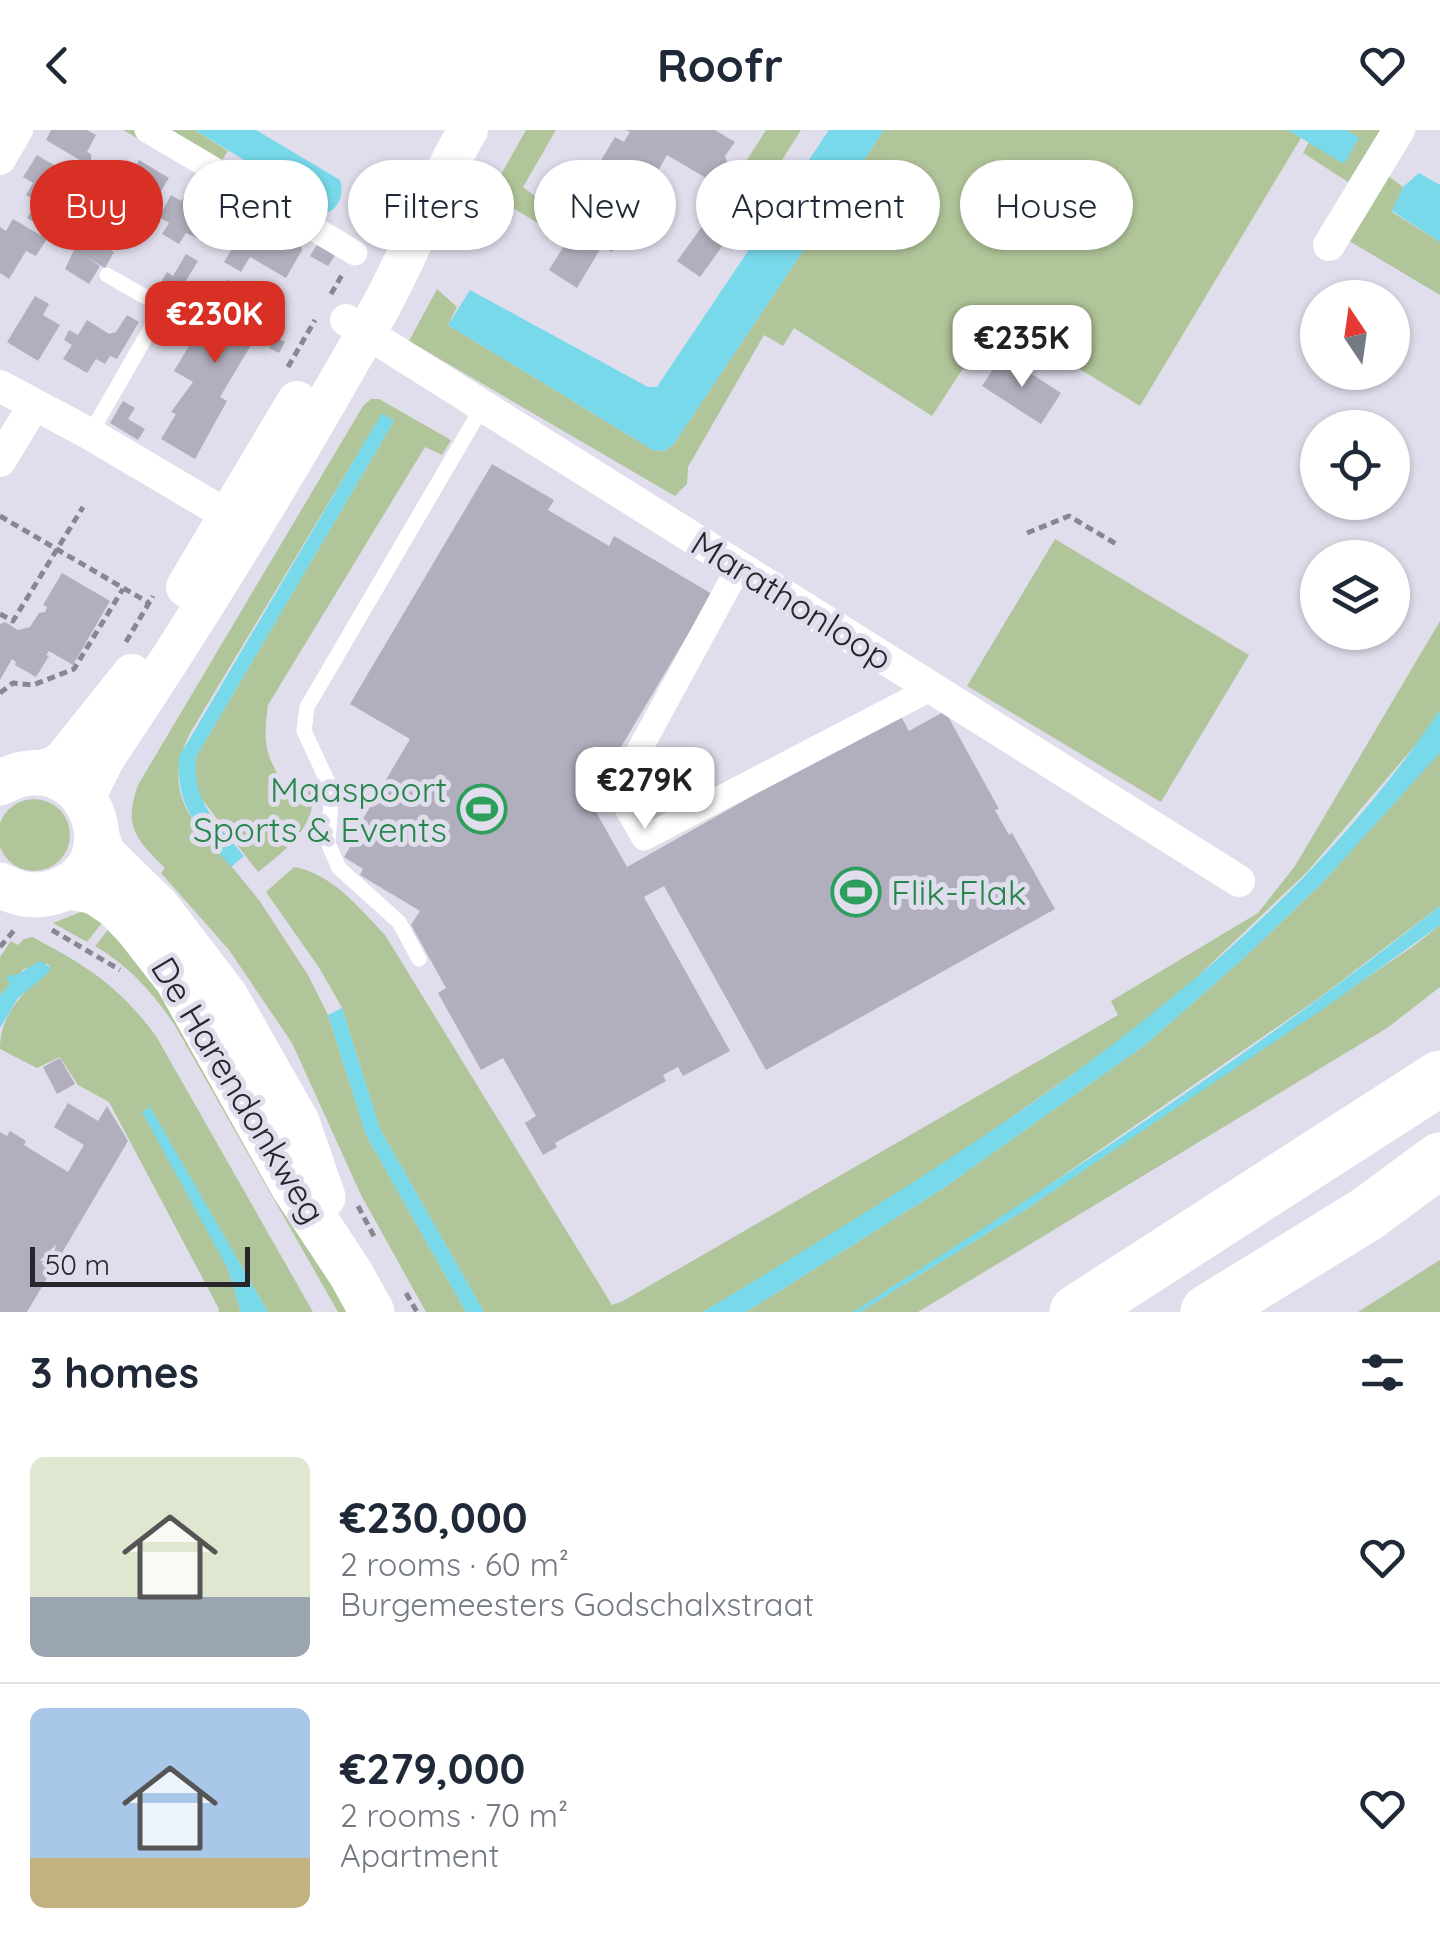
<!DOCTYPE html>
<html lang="en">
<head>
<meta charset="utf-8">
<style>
	:root { --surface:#fff; --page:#f2f2f3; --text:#1f2937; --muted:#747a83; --line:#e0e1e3; --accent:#d93025 }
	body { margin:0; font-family:Quicksand,sans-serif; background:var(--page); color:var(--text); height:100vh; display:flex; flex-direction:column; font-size:38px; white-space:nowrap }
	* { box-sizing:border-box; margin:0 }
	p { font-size:32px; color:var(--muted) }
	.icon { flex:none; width:55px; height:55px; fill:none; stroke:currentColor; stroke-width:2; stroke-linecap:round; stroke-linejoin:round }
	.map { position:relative; height:1182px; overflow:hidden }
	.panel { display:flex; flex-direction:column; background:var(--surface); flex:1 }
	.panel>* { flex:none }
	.hud { position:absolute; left:30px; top:30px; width:1380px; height:90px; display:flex; gap:20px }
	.needle { width:65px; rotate:347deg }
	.tools { position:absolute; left:1300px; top:150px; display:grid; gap:20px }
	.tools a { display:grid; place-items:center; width:110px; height:110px; border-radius:50%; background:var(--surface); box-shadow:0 2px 8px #0004; font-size:50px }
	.scale { position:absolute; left:30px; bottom:25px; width:220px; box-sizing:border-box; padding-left:10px; border:5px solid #27262b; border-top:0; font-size:28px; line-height:35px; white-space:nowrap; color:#27262b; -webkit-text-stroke:8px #e0deec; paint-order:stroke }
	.price { position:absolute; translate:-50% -85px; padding:0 22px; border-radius:20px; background:#fff; color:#222; font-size:32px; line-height:65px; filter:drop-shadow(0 2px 5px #0008) }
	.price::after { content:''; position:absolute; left:50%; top:60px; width:30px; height:22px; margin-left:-15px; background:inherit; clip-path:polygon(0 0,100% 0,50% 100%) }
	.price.on { background:var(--accent); color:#fff }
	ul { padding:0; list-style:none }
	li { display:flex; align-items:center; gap:30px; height:250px; padding:0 30px }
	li+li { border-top:2px solid var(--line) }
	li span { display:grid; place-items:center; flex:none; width:280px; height:200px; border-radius:15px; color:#555 }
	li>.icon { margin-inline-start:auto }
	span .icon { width:120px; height:120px; fill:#fffc; stroke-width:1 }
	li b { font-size:42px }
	h2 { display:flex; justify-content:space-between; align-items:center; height:120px; padding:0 30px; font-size:42px }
	.tag { padding:0 35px; border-radius:45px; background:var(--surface); box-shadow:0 2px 8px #0004; font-size:35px; line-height:90px }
	.tag.on { background:var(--accent); color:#fff }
	header { display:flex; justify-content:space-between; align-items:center; height:130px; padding:0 30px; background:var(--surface); font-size:45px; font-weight:800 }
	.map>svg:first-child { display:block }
	.green { fill:#b1c59a }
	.water { fill:#77d9ea }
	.building { fill:#b1afbd }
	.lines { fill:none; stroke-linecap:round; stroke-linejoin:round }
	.path { stroke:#888690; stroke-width:5; stroke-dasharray:8 5; stroke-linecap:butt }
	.service { stroke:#fff; stroke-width:15 }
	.pedestrian { stroke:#fff; stroke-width:25 }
	.minor { stroke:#fff; stroke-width:32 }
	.tertiary { stroke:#fff; stroke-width:40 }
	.secondary { stroke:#fff; stroke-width:45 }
	.motorway { stroke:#fff; stroke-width:55 }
	.labels { text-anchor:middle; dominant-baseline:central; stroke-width:10; stroke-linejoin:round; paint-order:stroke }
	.street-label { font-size:35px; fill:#27262b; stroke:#e0deec }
	.leisure-label { font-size:35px; fill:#27864d; stroke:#e0deec; text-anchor:end }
</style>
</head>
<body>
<header><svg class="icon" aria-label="back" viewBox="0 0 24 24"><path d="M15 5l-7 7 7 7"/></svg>Roofr<svg class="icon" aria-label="heart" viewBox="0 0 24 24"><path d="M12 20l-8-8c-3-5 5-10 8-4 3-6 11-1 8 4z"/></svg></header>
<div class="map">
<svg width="1440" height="1182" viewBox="0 0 1440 1182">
	<rect width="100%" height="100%" fill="#e0deec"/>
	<!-- green -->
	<g class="green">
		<polygon points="123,0 195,0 228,21 209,49"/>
		<polygon points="526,0 556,0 523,57 552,79 544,97 490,64"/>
		<polygon points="766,0 801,0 729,114 704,97"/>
		<polygon points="884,0 1288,0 1301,8 1140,276 996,188 932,286 794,198 783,216 764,205 688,337 687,354 675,366 409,211 437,159 457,177 448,195 653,320 664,321 673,315"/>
		<polygon points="1346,0 1380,0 1348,52 1303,23 1309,12 1344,33 1359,8"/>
		<polygon points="1387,45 1403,57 1392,82 1440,112 1440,165 1346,109"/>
		<path d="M371,269h8l72,41 -9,15 -17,-8 -157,258c-7,47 1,54 24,94l20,-11c7,37 -28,64 -54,84l-60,-78 -4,-16 2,-21 198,-336 -12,-7 -192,319c-14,29 -17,55 1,84l68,83 49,75 20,40 38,120 100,177h-40l-65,-117 -69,-152 -63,-93 -68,-77 4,-5c-29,-29 -42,-41 -27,-83l225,-379z"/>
		<polygon points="1055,409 1249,525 1161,672 967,556"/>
		<path d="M1440,491v89l-21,31 -112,131 -112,107 -61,52 -206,145 -225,136h-219l-104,-183 -38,-121 -22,-39 -54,-77 28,-25c39,7 65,41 91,68l227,370 11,-4 495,-286 -7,-14 147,-88 37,-47z"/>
		<polygon points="1440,622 1440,776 1319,868 1019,1076 853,1182 746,1182 942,1059 1145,915 1245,827 1322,753"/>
		<circle cx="34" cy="705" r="36"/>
		<polygon points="88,779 107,786 87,812 53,793"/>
		<path d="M115,791l14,14 223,377h-14l-164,-288c-22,-32 -45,-58 -79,-78z"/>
		<polygon points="1440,795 1440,857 1387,898 918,1182 860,1182 1025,1080 1415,815"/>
		<path d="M32,807c54,28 87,49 124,99l157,276h-45l-118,-204 78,161 13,43h-23l1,-3 -110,-207 -31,-17 -18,-28 -23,11 -37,-19c0,-37 25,-57 50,-82l-2,-3 -24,5 -24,26v-38l11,-16 7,4 6,-6z"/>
		<polygon points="1440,1130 1440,1182 1358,1182"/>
	</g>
	<!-- water -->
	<g class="water">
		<path d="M195,0h61l84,50c4,11 0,27 -11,32z"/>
		<polygon points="829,0 884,0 673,315 664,321 653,320 448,195 470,160 648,257 657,257"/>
		<polygon points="1288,0 1346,0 1359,8 1344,34"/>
		<polygon points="1419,43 1440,55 1440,112 1392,81 1403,57"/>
		<path d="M382,283l12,8 -198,336c-4,46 21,65 48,99l-13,11c-32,-40 -55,-56 -52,-110z"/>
		<path d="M1440,580v42l-3,4 -115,127 -77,74 -100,88 -203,144 -196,123h-43c271,-165 556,-333 737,-602z"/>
		<path d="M1440,776v19l-114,82 -301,203 -165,102h-7c200,-128 401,-258 587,-406z"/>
		<polygon points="40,831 50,837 48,843 18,868 0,898 0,865 11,853 6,849 10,844 15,846"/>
		<polygon points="342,878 380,999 484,1182 466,1182 366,1005 328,885"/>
		<polygon points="150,977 261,1170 268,1182 241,1182 228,1139 142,982"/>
	</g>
	<!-- building -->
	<g class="building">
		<polygon points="51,0 87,0 96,5 87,22 91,24 91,36 114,49 107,61 79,44 85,33 46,10"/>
		<polygon points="625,0 715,0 735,12 725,26 727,32 720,36 711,51 667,25 612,122 602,116 577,158 549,140 567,111 556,105 615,7 624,12 630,2"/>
		<polygon points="37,25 82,52 51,103 27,88 37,72 26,65 33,53 23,47"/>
		<polygon points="139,30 169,48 147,84 132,75 122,92 108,84"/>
		<polygon points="189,60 216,76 197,108 186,103 179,114 162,104 169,93 159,87 171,65 181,71"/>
		<polygon points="239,64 258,76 250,89 287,111 290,108 300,113 302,120 286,148 250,127 241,142 224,132 233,117 214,106"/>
		<polygon points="13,89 47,109 36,126 26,121 9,149 0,143 0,97 6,101"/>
		<polygon points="703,95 726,111 700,147 677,131"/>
		<polygon points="82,103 114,122 105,138 83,125 100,136 89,154 65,139"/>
		<polygon points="318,113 336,124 328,136 310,126"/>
		<polygon points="186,124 198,131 179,162 161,152 167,142 173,146"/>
		<polygon points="228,150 251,163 257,152 280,166 268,186 255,178 244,197 257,205 220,267 227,271 195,329 161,309 176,284 171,282 193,252 174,241 195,206 218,219 230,198 208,184"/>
		<polygon points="35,166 49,174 43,185 60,195 38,231 7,212"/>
		<polygon points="127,185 139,192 117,229 110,226 105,234 96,229 87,243 63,229 72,215 64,210 69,200 78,205 87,190 109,204 116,202"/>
		<polygon points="275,207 285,212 279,223 269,218"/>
		<polygon points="1002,225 1061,263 1041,294 982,256"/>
		<polygon points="123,271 135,278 128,289 145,299 138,310 110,293"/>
		<polygon points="492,334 554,370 548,380 609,416 614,406 712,464 612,632 601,625 582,657 627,737 899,583 909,601 945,581 999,679 995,680 1009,705 1012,703 1055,779 766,940 664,756 644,767 730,921 683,946 678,937 663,945 666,951 555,1013 557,1017 543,1025 525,993 536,986 503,928 481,940 438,863 446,858 411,795 420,781 360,745 363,739 344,727 350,717 347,716 410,609 350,574"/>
		<polygon points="62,443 110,471 73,535 49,521 46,525 49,526 36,547 15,535 16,532 12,529 0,550 0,494 5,492 18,500 30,497 39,483 45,482 47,477 43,475"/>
		<polygon points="60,928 75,954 57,964 43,937"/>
		<polygon points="68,973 98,991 107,976 128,1011 27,1182 0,1182 0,1002 7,1006 10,1001 26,1011 24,1015 68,1042 84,1015 54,997"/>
	</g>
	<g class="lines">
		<!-- path -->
		<g class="path">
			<polyline points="369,99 405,40"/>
			<polyline points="331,164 343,143"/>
			<polyline points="288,237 315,190"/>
			<polyline points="0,386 149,473"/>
			<polyline points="1027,403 1069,386 1118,415"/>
			<polyline points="0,484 13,491 83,377"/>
			<polyline points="126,512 153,466"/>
			<polyline points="0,563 13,553 33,555 74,539 123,459"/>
			<polyline points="52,800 120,840"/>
			<polyline points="0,817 16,798"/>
			<polyline points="358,1076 376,1110"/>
			<polyline points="406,1163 417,1182"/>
		</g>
		<!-- service -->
		<g class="service">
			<polyline points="90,304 163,177 107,145"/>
			<polyline points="419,829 399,792 339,738 328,713 332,661 304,601 307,577 483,276"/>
		</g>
		<!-- pedestrian -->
		<g class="pedestrian">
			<polyline points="147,0 355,123"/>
			<polyline points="739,437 617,661 644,708 932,558"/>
		</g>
		<!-- minor -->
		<g class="minor">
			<polyline points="0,29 17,0"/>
			<polyline points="1329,115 1399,0"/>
			<polyline points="346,190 1239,751"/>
			<polyline points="0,256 90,304 249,398"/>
			<polyline points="0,331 34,275"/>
		</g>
		<!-- tertiary -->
		<g class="tertiary">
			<polyline points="186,457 297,271"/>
			<polyline points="36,642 55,636 64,629 132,544"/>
			<path d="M89,673v-13l16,-32c98,-146 189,-296 275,-450 32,-58 54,-121 88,-178"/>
		</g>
		<!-- secondary -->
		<g class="secondary">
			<path d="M0,653c81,-46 137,75 60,107 -21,8 -40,6 -60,-5"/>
			<polyline points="97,707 103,724 158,778 226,867 297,992 323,1067"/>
			<polyline points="68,756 95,762 116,776 137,798 177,849 293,1056 351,1144 372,1182"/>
		</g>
		<!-- motorway -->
		<g class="motorway">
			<polyline points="1077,1182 1440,948"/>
			<polyline points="1208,1182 1367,1084 1440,1030"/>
		</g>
	</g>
	<!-- icons -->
	<defs>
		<g id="stadium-ring" transform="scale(2.5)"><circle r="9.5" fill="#e0deec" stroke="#2e9e5b" stroke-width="1.5"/><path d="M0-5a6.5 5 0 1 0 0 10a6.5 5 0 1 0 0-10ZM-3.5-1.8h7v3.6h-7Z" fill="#2e9e5b"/></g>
	</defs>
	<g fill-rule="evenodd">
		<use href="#stadium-ring" x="482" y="679"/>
		<use href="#stadium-ring" x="856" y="762"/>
	</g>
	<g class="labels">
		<!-- street labels -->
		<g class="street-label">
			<text transform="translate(792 470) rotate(32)">Marathonloop</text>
			<text transform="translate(239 960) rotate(59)">De Harendonkweg</text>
		</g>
		<!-- leisure labels -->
		<g class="leisure-label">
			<text x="447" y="659">Maaspoort<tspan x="447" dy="40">Sports &amp; Events</tspan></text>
			<text x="891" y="762" text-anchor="start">Flik-Flak</text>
		</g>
	</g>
</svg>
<div class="tools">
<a><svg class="needle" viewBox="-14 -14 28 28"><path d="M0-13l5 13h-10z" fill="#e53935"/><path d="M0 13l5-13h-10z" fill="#747a83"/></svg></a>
<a><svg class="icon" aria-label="locate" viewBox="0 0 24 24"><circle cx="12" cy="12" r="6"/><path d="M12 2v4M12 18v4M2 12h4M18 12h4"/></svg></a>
<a><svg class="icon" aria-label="layers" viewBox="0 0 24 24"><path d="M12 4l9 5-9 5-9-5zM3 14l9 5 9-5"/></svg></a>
</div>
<div class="scale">50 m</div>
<b class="price on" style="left:215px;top:236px">€230K</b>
<b class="price" style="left:1022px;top:260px">€235K</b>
<b class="price" style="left:645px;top:702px">€279K</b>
<div class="hud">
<a class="tag on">Buy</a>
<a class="tag">Rent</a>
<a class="tag">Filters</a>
<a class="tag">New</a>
<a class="tag">Apartment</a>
<a class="tag">House</a>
</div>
</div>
<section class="panel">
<h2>3 homes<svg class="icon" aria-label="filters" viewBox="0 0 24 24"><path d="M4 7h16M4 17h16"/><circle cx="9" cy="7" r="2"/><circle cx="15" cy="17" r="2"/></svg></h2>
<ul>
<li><span style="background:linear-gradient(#dfe7d0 70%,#9aa5b1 0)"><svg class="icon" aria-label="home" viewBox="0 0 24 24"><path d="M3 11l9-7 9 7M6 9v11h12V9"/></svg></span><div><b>€230,000</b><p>2 rooms · 60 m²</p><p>Burgemeesters Godschalxstraat</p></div><svg class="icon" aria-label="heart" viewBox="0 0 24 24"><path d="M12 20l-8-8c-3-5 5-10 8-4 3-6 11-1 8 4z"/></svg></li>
<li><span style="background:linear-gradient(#a9c7e8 75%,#c2b280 0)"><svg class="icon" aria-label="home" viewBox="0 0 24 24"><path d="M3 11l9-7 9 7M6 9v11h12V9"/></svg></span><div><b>€279,000</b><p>2 rooms · 70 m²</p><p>Apartment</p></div><svg class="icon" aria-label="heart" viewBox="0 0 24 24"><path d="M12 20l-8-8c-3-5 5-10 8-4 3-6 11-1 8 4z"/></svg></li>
</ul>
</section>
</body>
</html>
